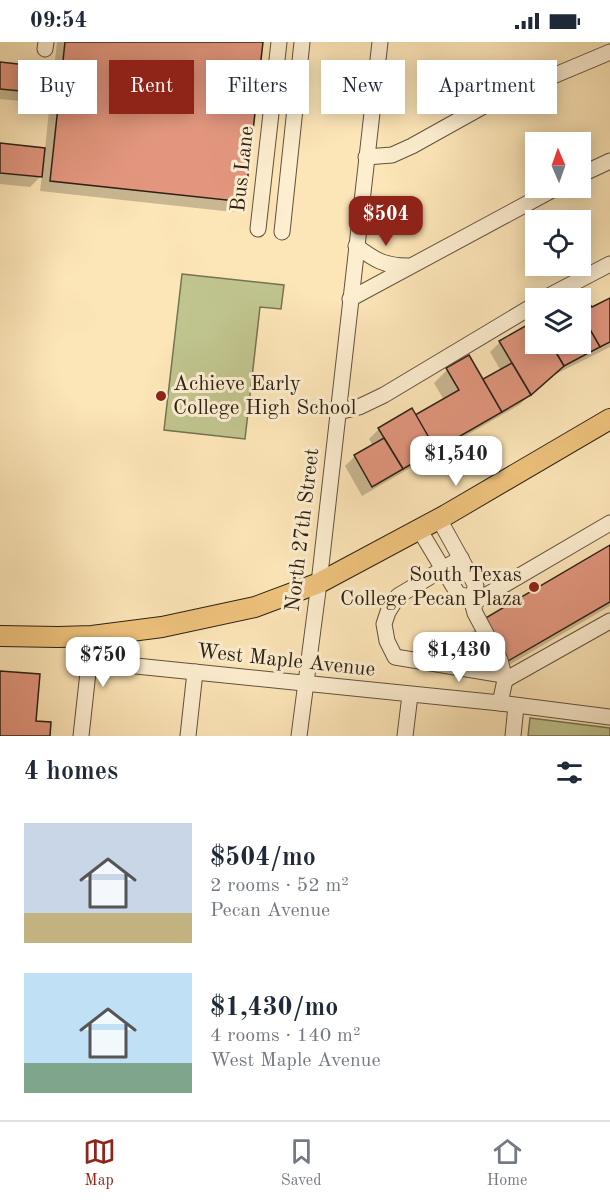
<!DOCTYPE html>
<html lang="en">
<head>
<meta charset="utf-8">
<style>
	:root { --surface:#fff; --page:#f2f2f3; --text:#1f2937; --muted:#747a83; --line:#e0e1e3; --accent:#8f2418 }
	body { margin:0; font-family:"Old Standard TT",serif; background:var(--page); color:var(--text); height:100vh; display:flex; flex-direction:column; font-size:22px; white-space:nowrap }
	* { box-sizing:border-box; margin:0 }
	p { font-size:20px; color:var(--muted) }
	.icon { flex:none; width:33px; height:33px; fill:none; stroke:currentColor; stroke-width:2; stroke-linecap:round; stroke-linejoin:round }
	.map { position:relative; height:694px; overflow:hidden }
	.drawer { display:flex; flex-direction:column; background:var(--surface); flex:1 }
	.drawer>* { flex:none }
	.hud { position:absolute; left:18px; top:18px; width:574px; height:54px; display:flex; gap:12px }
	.needle { width:39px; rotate:358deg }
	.tools { position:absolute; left:525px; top:90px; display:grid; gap:12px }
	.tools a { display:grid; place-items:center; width:66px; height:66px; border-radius:0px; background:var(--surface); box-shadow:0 3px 15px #0003; font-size:30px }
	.price { position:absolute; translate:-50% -51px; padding:0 14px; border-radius:12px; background:#fff; color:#222; font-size:20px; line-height:39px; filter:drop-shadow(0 2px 3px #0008) }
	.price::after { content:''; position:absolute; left:50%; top:36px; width:18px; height:14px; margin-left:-9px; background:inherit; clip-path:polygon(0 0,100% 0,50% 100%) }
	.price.current { background:var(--accent); color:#fff }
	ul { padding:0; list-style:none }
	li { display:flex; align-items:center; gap:18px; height:150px; padding:0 24px }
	li span { display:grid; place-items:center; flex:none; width:168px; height:120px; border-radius:0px; color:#555 }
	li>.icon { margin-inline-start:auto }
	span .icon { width:72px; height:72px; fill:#fffc; stroke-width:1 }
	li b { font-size:26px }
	h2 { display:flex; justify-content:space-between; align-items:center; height:72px; padding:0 24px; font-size:26px }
	.chip { padding:0 21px; border-radius:0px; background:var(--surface); box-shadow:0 3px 15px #0003; font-size:21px; line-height:54px }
	.chip.current { background:var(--accent); color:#fff }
	.status { display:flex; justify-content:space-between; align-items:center; height:42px; padding:0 30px; background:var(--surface); direction:ltr }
	.status svg { height:16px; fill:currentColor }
	.menu { display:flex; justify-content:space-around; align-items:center; height:84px; border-top:2px solid var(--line); background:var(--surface); font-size:16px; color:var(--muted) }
	.menu a { display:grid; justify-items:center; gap:3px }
	.menu .current { color:var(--accent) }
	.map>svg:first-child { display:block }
	.green { fill:#c0c48e; stroke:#767252; stroke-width:1.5 }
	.shadow { fill:#0003 }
	.building { fill:#e2967e; stroke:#2c2115; stroke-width:1.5 }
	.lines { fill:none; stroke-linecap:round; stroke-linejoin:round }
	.minor-casing { stroke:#60523e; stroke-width:17 }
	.major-casing { stroke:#2c2115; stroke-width:22 }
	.minor { stroke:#fdeed0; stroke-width:15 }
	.major { stroke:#eec27c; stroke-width:20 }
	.poi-dot { fill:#8f2418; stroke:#fdeed0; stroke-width:2 }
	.labels { text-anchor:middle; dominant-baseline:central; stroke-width:6; stroke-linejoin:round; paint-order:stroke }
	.street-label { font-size:21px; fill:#2c2115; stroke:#fdeed0 }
	.poi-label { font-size:21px; fill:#2c2115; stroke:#fdeed0; text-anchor:start }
</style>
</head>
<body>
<div class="status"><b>09:54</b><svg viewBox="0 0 49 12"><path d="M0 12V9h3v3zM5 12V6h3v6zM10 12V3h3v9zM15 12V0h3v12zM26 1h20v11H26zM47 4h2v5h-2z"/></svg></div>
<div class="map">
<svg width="610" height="694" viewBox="0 0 610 694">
	<rect width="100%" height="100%" fill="#fce5b7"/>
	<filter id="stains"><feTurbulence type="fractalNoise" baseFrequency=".00333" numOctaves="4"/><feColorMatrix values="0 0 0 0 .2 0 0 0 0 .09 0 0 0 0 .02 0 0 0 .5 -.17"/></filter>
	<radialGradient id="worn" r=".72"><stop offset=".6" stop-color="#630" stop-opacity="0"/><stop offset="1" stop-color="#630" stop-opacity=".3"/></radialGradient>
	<!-- green -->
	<g class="green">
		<polygon points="182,232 284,243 281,267 260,265 245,397 164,388"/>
		<polygon points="530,676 610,686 610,694 528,694"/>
	</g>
	<!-- shadow -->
	<g class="shadow">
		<polygon points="57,0 261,0 243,160 233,170 40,149 42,133 30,145 0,142 0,102 45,107 51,49 39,61 0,57 0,22 54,27"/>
		<polygon points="610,258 610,305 552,334 519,363 362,454 345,424 355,414 373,404 369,397 379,387 415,375 444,358 434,341 447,328 483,339 501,329 490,310 500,300 580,302 580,265 591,267"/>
		<polygon points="610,505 610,564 495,631 471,591 485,578"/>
	</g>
	<!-- building -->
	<g class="building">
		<polygon points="65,0 263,0 245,160 50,139"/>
		<polygon points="0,20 54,26 51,52 0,47"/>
		<polygon points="0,101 45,106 42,135 0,131"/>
		<polygon points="610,256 610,300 600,305 580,270 580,263 588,260 592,265"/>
		<polygon points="584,277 600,305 564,324 551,302 580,302 580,279"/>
		<polygon points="536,278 536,302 551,302 564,324 531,353 499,299"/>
		<polygon points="469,313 502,370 436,408 415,373 459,348 446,326"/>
		<polygon points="512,321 531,353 502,370 483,337"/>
		<polygon points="412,366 436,408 403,427 378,386"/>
		<polygon points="384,396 403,427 372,445 354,413"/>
		<polygon points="610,503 610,560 508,619 484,577"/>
		<polygon points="0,629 40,632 36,679 51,680 50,694 0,694"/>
	</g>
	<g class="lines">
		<!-- minor casing -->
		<g class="minor-casing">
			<g id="minor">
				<polyline points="45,7 46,0"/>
				<polyline points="366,115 392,113 412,104 491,60 610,10"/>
				<polyline points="580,133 610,119"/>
				<polyline points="258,187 279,0"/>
				<polyline points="282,190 302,0"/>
				<path d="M356,204c19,14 28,20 52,20"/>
				<polyline points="545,256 610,222"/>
				<polyline points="350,257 556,146"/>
				<polyline points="338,370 359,365 384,353 536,262"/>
				<polyline points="439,477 476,544 471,556"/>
				<polyline points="419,487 458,552 471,556 475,571 500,618 505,638 500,661"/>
				<polyline points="461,516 398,554 388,570 384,582 387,599 395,615 503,633"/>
				<polyline points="473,561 610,481"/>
				<polyline points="136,624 500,661 610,675"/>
				<polyline points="505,638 610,579"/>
				<polyline points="81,694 92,594"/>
				<polyline points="188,694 195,630"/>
				<polyline points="299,694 319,541 380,0"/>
				<polyline points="405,694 410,653"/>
				<polyline points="513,694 516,664"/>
			</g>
		</g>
		<!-- major casing -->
		<g class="major-casing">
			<polyline id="major" points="0,594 58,595 92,594 162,585 255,565 319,541 446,473 610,377"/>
		</g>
		<!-- minor -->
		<use href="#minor" class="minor"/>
		<!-- major -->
		<use href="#major" class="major"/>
	</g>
	<!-- markers -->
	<g class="poi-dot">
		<circle cx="161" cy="354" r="6"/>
		<circle cx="534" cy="545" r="6"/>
	</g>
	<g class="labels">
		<!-- street labels -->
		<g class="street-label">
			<text transform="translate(243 127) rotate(-84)">Bus Lane</text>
			<text transform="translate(303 488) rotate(-83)">North 27th Street</text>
			<text transform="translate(286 619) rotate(6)">West Maple Avenue</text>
		</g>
		<!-- poi labels -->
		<g class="poi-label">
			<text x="173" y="342">Achieve Early<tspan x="173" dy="24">College High School</tspan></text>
			<text x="522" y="533" text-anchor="end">South Texas<tspan x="522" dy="24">College Pecan Plaza</tspan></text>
		</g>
	</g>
	<rect width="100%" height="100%" filter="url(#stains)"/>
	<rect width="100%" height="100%" fill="url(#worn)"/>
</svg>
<div class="tools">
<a><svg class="needle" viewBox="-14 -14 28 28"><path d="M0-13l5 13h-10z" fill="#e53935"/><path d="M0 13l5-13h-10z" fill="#747a83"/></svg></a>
<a><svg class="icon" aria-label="locate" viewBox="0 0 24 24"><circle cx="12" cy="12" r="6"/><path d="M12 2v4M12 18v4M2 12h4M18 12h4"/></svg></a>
<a><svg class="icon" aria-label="layers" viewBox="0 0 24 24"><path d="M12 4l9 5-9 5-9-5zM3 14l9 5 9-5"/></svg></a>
</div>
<b class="price current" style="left:386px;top:205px">$504</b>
<b class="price" style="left:456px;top:445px">$1,540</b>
<b class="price" style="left:459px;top:641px">$1,430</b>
<b class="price" style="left:103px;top:646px">$750</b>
<div class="hud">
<a class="chip">Buy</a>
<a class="chip current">Rent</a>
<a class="chip">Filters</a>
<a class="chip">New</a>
<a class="chip">Apartment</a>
</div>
</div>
<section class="drawer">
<h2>4 homes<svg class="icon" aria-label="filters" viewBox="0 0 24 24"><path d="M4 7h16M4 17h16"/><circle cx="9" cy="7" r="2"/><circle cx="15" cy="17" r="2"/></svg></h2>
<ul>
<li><span style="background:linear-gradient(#c9d6e8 75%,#c2b280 0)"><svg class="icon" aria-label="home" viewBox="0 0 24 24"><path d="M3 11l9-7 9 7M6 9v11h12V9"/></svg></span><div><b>$504/mo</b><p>2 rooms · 52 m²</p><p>Pecan Avenue</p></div></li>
<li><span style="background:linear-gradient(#bfe0f5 75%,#7fa58c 0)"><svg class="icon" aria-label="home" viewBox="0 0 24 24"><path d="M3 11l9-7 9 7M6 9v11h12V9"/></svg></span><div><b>$1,430/mo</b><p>4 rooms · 140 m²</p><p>West Maple Avenue</p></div></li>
</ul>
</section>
<nav class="menu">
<a class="current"><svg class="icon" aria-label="map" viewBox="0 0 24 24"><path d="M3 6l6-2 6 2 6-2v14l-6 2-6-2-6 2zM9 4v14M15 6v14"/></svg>Map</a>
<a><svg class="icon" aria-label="saved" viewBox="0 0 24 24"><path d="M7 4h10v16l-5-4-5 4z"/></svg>Saved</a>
<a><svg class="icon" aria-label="home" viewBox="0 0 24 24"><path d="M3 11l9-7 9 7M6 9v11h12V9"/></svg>Home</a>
</nav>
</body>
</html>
